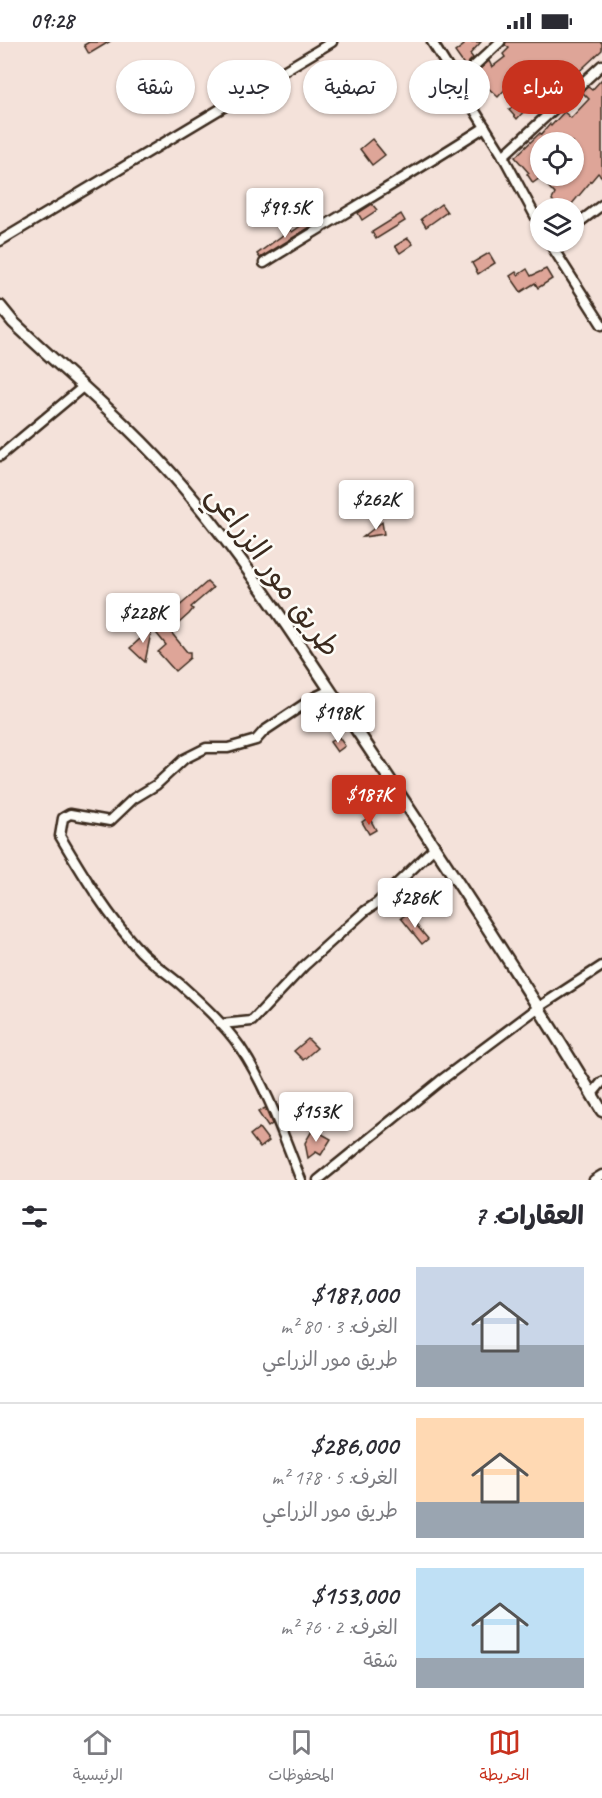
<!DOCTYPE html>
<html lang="ar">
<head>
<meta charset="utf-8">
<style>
	:root { --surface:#fff; --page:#f2f2f3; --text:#2b2b33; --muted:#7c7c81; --line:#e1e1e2; --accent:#c8321e }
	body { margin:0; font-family:Caveat,"Playpen Sans Arabic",sans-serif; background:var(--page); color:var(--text); direction:rtl; height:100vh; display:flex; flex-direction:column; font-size:22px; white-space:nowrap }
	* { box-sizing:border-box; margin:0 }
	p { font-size:20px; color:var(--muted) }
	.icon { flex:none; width:33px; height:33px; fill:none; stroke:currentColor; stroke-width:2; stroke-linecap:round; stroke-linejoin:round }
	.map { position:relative; height:1138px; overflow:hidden; direction:ltr }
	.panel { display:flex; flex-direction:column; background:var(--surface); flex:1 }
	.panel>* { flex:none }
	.banner { position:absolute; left:18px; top:18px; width:567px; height:54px; direction:rtl; display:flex; gap:12px }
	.tools { position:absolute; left:530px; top:90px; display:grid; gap:12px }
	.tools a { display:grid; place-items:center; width:54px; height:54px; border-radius:50%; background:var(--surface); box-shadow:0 2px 4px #0004; font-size:30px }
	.price { position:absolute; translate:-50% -51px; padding:0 14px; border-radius:6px; background:#fff; color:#222; font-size:20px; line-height:39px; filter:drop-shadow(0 2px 3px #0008) }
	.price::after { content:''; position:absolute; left:50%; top:36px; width:18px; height:14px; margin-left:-9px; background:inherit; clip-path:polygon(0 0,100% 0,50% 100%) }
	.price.selected { background:var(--accent); color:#fff }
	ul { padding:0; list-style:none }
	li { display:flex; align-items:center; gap:18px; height:150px; padding:0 18px }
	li+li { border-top:2px solid var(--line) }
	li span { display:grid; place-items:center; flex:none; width:168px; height:120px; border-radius:0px; color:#555 }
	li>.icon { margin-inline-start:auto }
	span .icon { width:72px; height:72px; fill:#fffc; stroke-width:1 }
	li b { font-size:26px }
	h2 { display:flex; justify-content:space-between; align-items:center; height:72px; padding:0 18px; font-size:26px }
	.chip { padding:0 21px; border-radius:27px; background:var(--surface); box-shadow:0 2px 4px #0004; font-size:21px; line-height:54px }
	.chip.selected { background:var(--accent); color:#fff }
	.status { display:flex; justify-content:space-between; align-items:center; height:42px; padding:0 30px; background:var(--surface); direction:ltr }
	.status svg { height:16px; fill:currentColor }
	.tab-bar { display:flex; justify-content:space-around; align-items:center; height:84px; border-top:2px solid var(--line); background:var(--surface); font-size:16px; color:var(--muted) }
	.tab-bar a { display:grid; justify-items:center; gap:3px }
	.tab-bar .selected { color:var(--accent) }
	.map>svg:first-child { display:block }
	.building { fill:#dea598; stroke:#3b2a1e; stroke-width:1.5; fill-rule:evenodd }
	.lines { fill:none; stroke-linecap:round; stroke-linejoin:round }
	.minor-casing { stroke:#3b2a1e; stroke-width:13 }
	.tertiary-casing { stroke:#3b2a1e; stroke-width:15 }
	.minor { stroke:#fdfcf7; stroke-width:8 }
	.tertiary { stroke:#fdfcf7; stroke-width:10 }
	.labels { text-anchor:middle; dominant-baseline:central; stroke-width:5; stroke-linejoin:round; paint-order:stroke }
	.street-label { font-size:30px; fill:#3b2a1e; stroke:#fdfcf7 }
</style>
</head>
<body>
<div class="status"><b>09:28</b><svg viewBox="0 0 49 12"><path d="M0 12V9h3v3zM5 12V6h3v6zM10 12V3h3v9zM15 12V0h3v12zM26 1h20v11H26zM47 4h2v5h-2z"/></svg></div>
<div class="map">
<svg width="602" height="1138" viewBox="0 0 602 1138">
	<rect width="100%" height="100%" fill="#f4e2da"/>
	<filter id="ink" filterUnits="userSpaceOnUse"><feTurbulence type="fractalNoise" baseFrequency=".0167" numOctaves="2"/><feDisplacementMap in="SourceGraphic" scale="12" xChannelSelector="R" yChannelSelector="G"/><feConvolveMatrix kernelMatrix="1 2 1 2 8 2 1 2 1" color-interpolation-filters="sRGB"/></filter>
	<g filter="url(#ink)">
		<!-- building -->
		<g class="building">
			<polygon points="89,0 109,0 89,12 84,3"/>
			<polygon points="462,0 481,0 470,12 473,16 465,24 455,10 464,3"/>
			<polygon points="506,0 602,0 602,8 554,53 553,52 544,61 542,59 531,70 527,66 517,77 509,68 531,47 521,36 512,46 509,43 498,55 486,44 479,49 470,36 489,19 492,25 505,15 503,12 509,6 505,3"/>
			<path d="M602,37v98l-4,-4 -27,32 -5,3h-7l-7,-8 3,-6 -15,-16 -7,5 -6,-9 2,-1 -14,-16 25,-24 1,2 9,-11 1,2 13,-14 7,6 18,-19 -7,-7 6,-5 4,3zM540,100h33l2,8 -2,2v24h-33z"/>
			<polygon points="372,97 385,113 372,123 360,107"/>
			<polygon points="372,162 377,168 362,178 358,171"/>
			<polygon points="441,162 447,170 426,185 421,177"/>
			<polygon points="401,172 405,179 376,197 372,190"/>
			<polygon points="309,178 312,184 260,216 257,212 290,188 292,190"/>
			<polygon points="408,196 413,202 400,211 395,204"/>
			<polygon points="489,211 495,221 478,232 472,221"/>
			<polygon points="527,227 531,234 546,227 552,237 538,246 535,241 521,250 510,234 516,230 518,233"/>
			<polygon points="382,480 384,492 363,495"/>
			<polygon points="207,540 213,546 191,565 193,567 189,572 170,589 187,610 190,610 190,616 175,629 158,610 166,603 153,587"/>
			<polygon points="143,584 152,586 145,620 130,606 141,596"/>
			<polygon points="338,694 345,704 337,710 330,700"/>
			<polygon points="369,775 376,788 369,792 362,780"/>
			<polygon points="421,840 430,852 421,859 411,847"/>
			<polygon points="407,872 428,897 422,902 401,876"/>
			<polygon points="308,997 317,1006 303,1018 294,1009"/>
			<polygon points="265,1066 272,1082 268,1085 258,1070"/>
			<polygon points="259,1086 269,1099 260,1106 250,1093"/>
			<polygon points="313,1087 331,1097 321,1113 316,1110 308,1116 305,1101"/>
		</g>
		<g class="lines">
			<!-- minor casing -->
			<g class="minor-casing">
				<g id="minor">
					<polyline points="432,0 503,114 540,183"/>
					<polyline points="457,40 500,0"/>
					<polyline points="503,114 602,23"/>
					<polyline points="573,185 602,163"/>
					<polyline points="0,199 332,0"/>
					<polyline points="549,200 602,283"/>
					<path d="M264,221c73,-46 148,-89 221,-136"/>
					<polyline points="0,414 84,344"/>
					<polyline points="221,982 252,979 304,924 365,869 377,861 435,805"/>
					<polyline points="592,1052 602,1040"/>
					<path d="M301,1138c-18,-45 -34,-93 -61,-133 -16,-23 -39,-44 -60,-63 -13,-11 -27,-20 -39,-32 -32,-34 -58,-77 -81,-116l3,-18 7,-4 40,7 23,-22 23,-14 28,-26 22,-11h22l28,-8 8,-9 51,-34 15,-7"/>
					<polyline points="318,1138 440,1039 539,965 602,924"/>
					<polyline points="594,1138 602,1133"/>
				</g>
			</g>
			<!-- tertiary casing -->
			<g class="tertiary-casing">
				<path id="tertiary" d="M0,264l13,16c58,55 120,105 171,166 65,76 120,164 176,247 83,124 165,248 242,376"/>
			</g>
			<!-- minor -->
			<use href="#minor" class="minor"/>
			<!-- tertiary -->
			<use href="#tertiary" class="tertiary"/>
		</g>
	</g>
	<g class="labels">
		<!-- street labels -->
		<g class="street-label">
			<text transform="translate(274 529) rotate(54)">طريق مور الزراعي</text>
		</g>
	</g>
</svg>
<div class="tools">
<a><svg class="icon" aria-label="locate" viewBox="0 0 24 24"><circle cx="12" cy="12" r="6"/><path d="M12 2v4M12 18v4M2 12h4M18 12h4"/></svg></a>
<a><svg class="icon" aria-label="layers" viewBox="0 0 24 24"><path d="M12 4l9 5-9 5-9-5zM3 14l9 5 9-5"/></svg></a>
</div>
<b class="price" style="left:285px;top:197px">$99.5K</b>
<b class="price" style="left:376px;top:489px">$262K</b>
<b class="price" style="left:143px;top:602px">$228K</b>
<b class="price" style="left:338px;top:702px">$198K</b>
<b class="price selected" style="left:369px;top:784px">$187K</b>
<b class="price" style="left:415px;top:887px">$286K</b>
<b class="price" style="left:316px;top:1101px">$153K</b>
<div class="banner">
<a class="chip selected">شراء</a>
<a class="chip">إيجار</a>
<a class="chip">تصفية</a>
<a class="chip">جديد</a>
<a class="chip">شقة</a>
</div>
</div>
<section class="panel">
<h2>العقارات: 7<svg class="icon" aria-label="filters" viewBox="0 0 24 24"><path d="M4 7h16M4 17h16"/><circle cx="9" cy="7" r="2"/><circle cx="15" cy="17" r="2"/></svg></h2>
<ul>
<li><span style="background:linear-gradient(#c9d6e8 65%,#9aa5b1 0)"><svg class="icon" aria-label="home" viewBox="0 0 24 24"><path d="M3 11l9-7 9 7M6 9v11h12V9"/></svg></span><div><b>$187,000</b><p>الغرف: 3 · 80 m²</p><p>طريق مور الزراعي</p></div></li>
<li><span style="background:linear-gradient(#ffd9b3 70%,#9aa5b1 0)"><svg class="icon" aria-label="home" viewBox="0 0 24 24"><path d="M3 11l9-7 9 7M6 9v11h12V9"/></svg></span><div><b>$286,000</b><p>الغرف: 5 · 178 m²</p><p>طريق مور الزراعي</p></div></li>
<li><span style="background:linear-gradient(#bfe0f5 75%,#9aa5b1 0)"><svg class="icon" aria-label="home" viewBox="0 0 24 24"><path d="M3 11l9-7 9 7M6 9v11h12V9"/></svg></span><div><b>$153,000</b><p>الغرف: 2 · 76 m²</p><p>شقة</p></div></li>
</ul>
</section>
<nav class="tab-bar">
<a class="selected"><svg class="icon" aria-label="map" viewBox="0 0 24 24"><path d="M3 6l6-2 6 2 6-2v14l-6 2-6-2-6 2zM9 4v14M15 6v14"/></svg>الخريطة</a>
<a><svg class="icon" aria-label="saved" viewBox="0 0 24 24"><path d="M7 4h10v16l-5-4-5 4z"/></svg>المحفوظات</a>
<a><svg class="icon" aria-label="home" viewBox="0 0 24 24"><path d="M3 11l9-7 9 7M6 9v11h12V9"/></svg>الرئيسية</a>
</nav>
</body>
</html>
